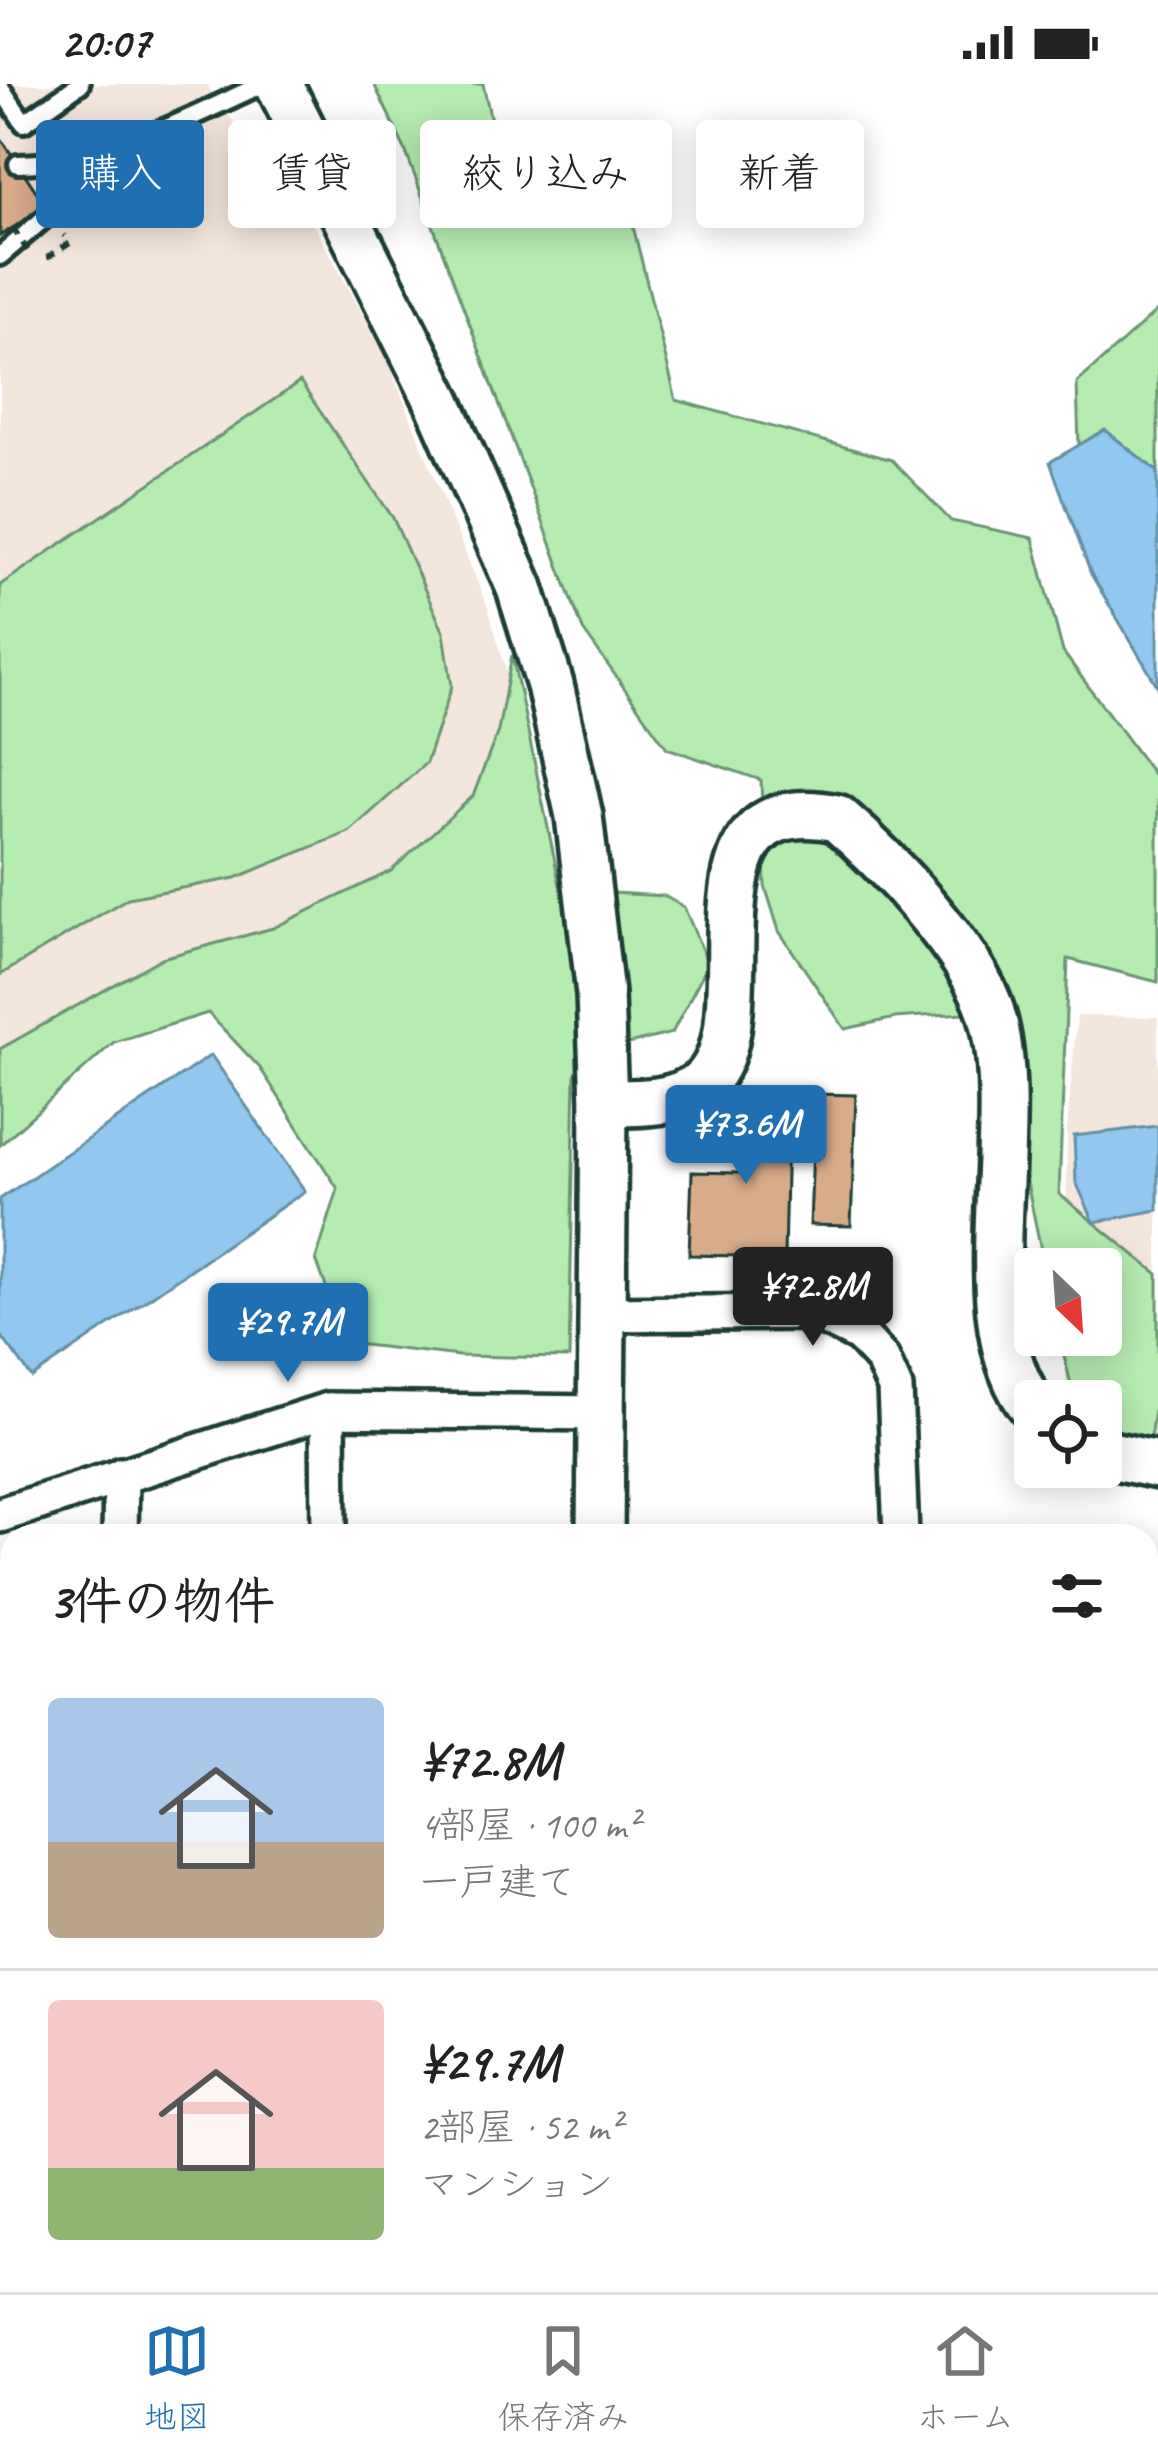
<!DOCTYPE html>
<html lang="ja">
<head>
<meta charset="utf-8">
<style>
	:root { --surface:#fff; --page:#f2f2f2; --text:#222; --muted:#767676; --line:#e0e0e0; --accent:#1f6fb2 }
	body { margin:0; font-family:Caveat,"Klee One",sans-serif; background:var(--page); color:var(--text); height:100vh; display:flex; flex-direction:column; font-size:45px; white-space:nowrap }
	* { box-sizing:border-box; margin:0 }
	p { font-size:39px; color:var(--muted) }
	.icon { flex:none; width:66px; height:66px; fill:none; stroke:currentColor; stroke-width:2; stroke-linecap:round; stroke-linejoin:round }
	.map { position:relative; flex:1; overflow:hidden }
	.side { position:absolute; left:0px; top:1440px; width:1158px; height:768px; display:flex; flex-direction:column; background:var(--surface); border-radius:36px 36px 0 0; box-shadow:0 6px 30px #0003 }
	.side>* { flex:none }
	.guide { position:absolute; left:36px; top:36px; width:1086px; height:108px; display:flex; gap:24px }
	.needle { width:78px; rotate:155deg }
	.buttons { position:absolute; left:1014px; top:1164px; display:grid; gap:24px }
	.buttons a { display:grid; place-items:center; width:108px; height:108px; border-radius:12px; background:var(--surface); box-shadow:0 6px 30px #0003; font-size:60px }
	.price { position:absolute; translate:-50% -102px; padding:0 27px; border-radius:12px; background:var(--accent); color:#fff; font-size:39px; line-height:78px; filter:drop-shadow(0 3px 6px #0008) }
	.price::after { content:''; position:absolute; left:50%; top:72px; width:36px; height:27px; margin-left:-18px; background:inherit; clip-path:polygon(0 0,100% 0,50% 100%) }
	.price.on { background:#222; color:#fff }
	ul { padding:0; list-style:none }
	li { display:flex; align-items:center; gap:36px; height:300px; padding:0 48px }
	li+li { border-top:3px solid var(--line) }
	li span { display:grid; place-items:center; flex:none; width:336px; height:240px; border-radius:12px; color:#555 }
	li>.icon { margin-inline-start:auto }
	span .icon { width:144px; height:144px; fill:#fffc; stroke-width:1 }
	li b { font-size:51px }
	h2 { display:flex; justify-content:space-between; align-items:center; height:144px; padding:0 48px; font-size:51px }
	.chip { padding:0 42px; border-radius:12px; background:var(--surface); box-shadow:0 6px 30px #0003; font-size:42px; line-height:108px }
	.chip.on { background:var(--accent); color:#fff }
	.status { display:flex; justify-content:space-between; align-items:center; height:84px; padding:0 60px; background:var(--surface); direction:ltr }
	.status svg { height:33px; fill:currentColor }
	.tab-bar { display:flex; justify-content:space-around; align-items:center; height:168px; border-top:3px solid var(--line); background:var(--surface); font-size:33px; color:var(--muted) }
	.tab-bar a { display:grid; justify-items:center; gap:6px }
	.tab-bar .on { color:var(--accent) }
	.map>svg:first-child { display:block }
	.built { fill:#f3e6dc }
	.green { fill:#b5edb1; stroke:#6a9572; stroke-width:3 }
	.water { fill:#92c8f0; stroke:#6490a5; stroke-width:3 }
	.building { fill:#d8ab89; stroke:#1f3d34; stroke-width:3 }
	.lines { fill:none; stroke-linecap:round; stroke-linejoin:round }
	.lane-casing { stroke:#1f3d34; stroke-width:26 }
	.street-casing { stroke:#1f3d34; stroke-width:42 }
	.secondary-casing { stroke:#1f3d34; stroke-width:54 }
	.path { stroke:#1f3d34; stroke-width:6; stroke-dasharray:9 9; stroke-linecap:butt }
	.lane { stroke:#fff; stroke-width:16 }
	.street { stroke:#fff; stroke-width:33 }
	.secondary { stroke:#fff; stroke-width:45 }
	.path-bridge { stroke:#1f3d34; stroke-width:6; stroke-dasharray:9 9; stroke-linecap:butt }
</style>
</head>
<body>
<div class="status"><b>20:07</b><svg viewBox="0 0 49 12"><path d="M0 12V9h3v3zM5 12V6h3v6zM10 12V3h3v9zM15 12V0h3v12zM26 1h20v11H26zM47 4h2v5h-2z"/></svg></div>
<div class="map">
<svg width="1158" height="2208" viewBox="0 0 1158 2208">
	<rect width="100%" height="100%" fill="#fff"/>
	<filter id="ink" filterUnits="userSpaceOnUse"><feTurbulence type="fractalNoise" baseFrequency=".00833" numOctaves="2"/><feDisplacementMap in="SourceGraphic" scale="24" xChannelSelector="R" yChannelSelector="G"/><feConvolveMatrix kernelMatrix="1 2 1 2 8 2 1 2 1" color-interpolation-filters="sRGB"/></filter>
	<g filter="url(#ink)">
		<!-- built -->
		<g class="built">
			<polygon points="0,0 206,0 239,46 270,63 384,268 489,527 508,592 498,647 473,712 391,787 273,844 162,874 0,965"/>
			<polygon points="1077,932 1158,933 1158,1363 1113,1354 1101,1317 1066,1317 1066,1251 1101,1251 1101,1185 1066,1185 1067,1046"/>
		</g>
		<!-- green -->
		<g class="green">
			<polygon points="374,0 483,0 504,95 628,122 676,316 892,376 951,437 1033,454 1063,568 1158,697 1158,898 1068,875 1059,1110 1158,1190 1158,1298 1150,1354 1101,1351 1101,1317 1075,1317 1059,1251 1101,1251 1101,1185 1045,1185 991,927 895,934 845,945 779,847 765,802 761,696 667,664 583,546 404,63"/>
			<polygon points="1158,226 1158,388 1105,346 1079,361 1077,299"/>
			<polygon points="300,298 393,434 444,549 452,602 426,679 349,748 236,794 128,814 0,891 0,501"/>
			<polygon points="512,571 561,806 664,812 684,823 708,880 672,949 585,971 575,991 569,1274 459,1272 347,1259 316,1176 338,1105 260,984 208,929 114,958 0,1061 0,965 162,874 273,844 391,787 473,712 498,647"/>
		</g>
		<!-- water -->
		<g class="water">
			<polygon points="1105,346 1158,388 1158,603 1091,490 1050,378"/>
			<polygon points="211,971 305,1107 32,1294 0,1250 0,1115"/>
			<polygon points="1158,1042 1158,1126 1094,1138 1076,1098 1074,1052"/>
		</g>
		<!-- building -->
		<g class="building">
			<polygon points="0,53 46,122 0,152"/>
			<polygon points="741,1006 788,1007 784,1173 689,1171 692,1088 739,1089"/>
			<polygon points="815,1010 856,1011 851,1142 810,1141"/>
		</g>
		<g class="lines">
			<!-- lane casing -->
			<g class="lane-casing">
				<g id="lane">
					<polyline points="0,3 24,39 80,0"/>
					<path d="M18,80c90,-1 165,-44 245,-80"/>
					<polyline points="0,172 127,64"/>
				</g>
			</g>
			<!-- street casing -->
			<g class="street-casing">
				<g id="street">
					<polyline points="601,1230 813,1228 860,1251 882,1275 895,1304 901,1452"/>
					<polyline points="328,1326 329,1452"/>
					<polyline points="0,1431 328,1326 601,1329"/>
					<polyline points="120,1452 121,1391"/>
					<polyline points="1146,1591 1158,1597"/>
					<polyline points="0,1868 12,1847"/>
					<polyline points="0,2101 12,2094"/>
					<polyline points="571,2196 592,2208"/>
					<polyline points="98,2208 105,2196"/>
					<polyline points="748,2208 754,2196"/>
					<polyline points="1157,2208 1158,2204"/>
				</g>
			</g>
			<!-- secondary casing -->
			<g class="secondary-casing">
				<g id="secondary">
					<polyline points="279,0 438,317 520,504 550,601 579,732 600,910 604,1019 600,1452"/>
					<path d="M604,1019c33,0 69,2 97,-19 74,-57 -38,-301 136,-266 48,41 136,134 154,194 35,113 -30,313 44,397"/>
					<polyline points="1101,1369 1158,1381"/>
					<polyline points="407,2208 414,2196"/>
				</g>
			</g>
			<!-- path -->
			<g class="path">
				<polyline points="47,174 70,159 64,151"/>
				<polyline points="0,1965 12,1984"/>
			</g>
			<!-- lane -->
			<use href="#lane" class="lane"/>
			<!-- street -->
			<use href="#street" class="street"/>
			<!-- secondary -->
			<use href="#secondary" class="secondary"/>
			<!-- path-bridge -->
			<polyline class="path-bridge" points="13,144 31,172"/>
		</g>
	</g>
</svg>
<div class="buttons">
<a><svg class="needle" viewBox="-14 -14 28 28"><path d="M0-13l5 13h-10z" fill="#e53935"/><path d="M0 13l5-13h-10z" fill="#767676"/></svg></a>
<a><svg class="icon" aria-label="locate" viewBox="0 0 24 24"><circle cx="12" cy="12" r="6"/><path d="M12 2v4M12 18v4M2 12h4M18 12h4"/></svg></a>
</div>
<b class="price" style="left:746px;top:1103px">¥73.6M</b>
<b class="price on" style="left:813px;top:1265px">¥72.8M</b>
<b class="price" style="left:288px;top:1301px">¥29.7M</b>
<div class="guide">
<a class="chip on">購入</a>
<a class="chip">賃貸</a>
<a class="chip">絞り込み</a>
<a class="chip">新着</a>
</div>
<section class="side">
<h2>3件の物件<svg class="icon" aria-label="filters" viewBox="0 0 24 24"><path d="M4 7h16M4 17h16"/><circle cx="9" cy="7" r="2"/><circle cx="15" cy="17" r="2"/></svg></h2>
<ul>
<li><span style="background:linear-gradient(#a9c7e8 60%,#b9a48a 0)"><svg class="icon" aria-label="home" viewBox="0 0 24 24"><path d="M3 11l9-7 9 7M6 9v11h12V9"/></svg></span><div><b>¥72.8M</b><p>4部屋 · 100 m²</p><p>一戸建て</p></div></li>
<li><span style="background:linear-gradient(#f6c9c9 70%,#8fb573 0)"><svg class="icon" aria-label="home" viewBox="0 0 24 24"><path d="M3 11l9-7 9 7M6 9v11h12V9"/></svg></span><div><b>¥29.7M</b><p>2部屋 · 52 m²</p><p>マンション</p></div></li>
</ul>
</section>
</div>
<nav class="tab-bar">
<a class="on"><svg class="icon" aria-label="map" viewBox="0 0 24 24"><path d="M3 6l6-2 6 2 6-2v14l-6 2-6-2-6 2zM9 4v14M15 6v14"/></svg>地図</a>
<a><svg class="icon" aria-label="saved" viewBox="0 0 24 24"><path d="M7 4h10v16l-5-4-5 4z"/></svg>保存済み</a>
<a><svg class="icon" aria-label="home" viewBox="0 0 24 24"><path d="M3 11l9-7 9 7M6 9v11h12V9"/></svg>ホーム</a>
</nav>
</body>
</html>
